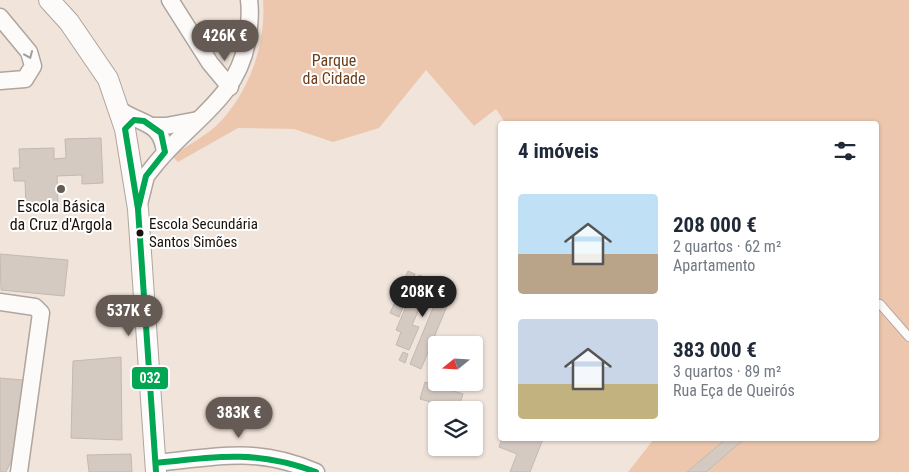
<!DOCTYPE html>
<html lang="pt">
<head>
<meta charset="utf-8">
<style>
	:root { --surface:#fff; --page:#f6f6f7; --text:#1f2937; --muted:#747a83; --accent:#655b54 }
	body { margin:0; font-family:"Roboto Condensed",sans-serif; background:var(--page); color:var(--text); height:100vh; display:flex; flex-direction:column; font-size:19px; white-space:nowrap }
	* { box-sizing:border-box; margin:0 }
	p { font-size:16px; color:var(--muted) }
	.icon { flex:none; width:28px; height:28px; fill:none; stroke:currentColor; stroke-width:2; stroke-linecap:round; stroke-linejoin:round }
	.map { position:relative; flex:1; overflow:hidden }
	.drawer { position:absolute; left:498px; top:121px; width:381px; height:320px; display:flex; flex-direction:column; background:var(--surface); border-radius:5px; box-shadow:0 1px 4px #0004 }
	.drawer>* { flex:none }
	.needle { width:32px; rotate:252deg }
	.buttons { position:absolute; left:428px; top:336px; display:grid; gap:10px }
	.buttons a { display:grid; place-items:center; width:55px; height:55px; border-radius:5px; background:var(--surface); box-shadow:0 1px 4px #0004; font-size:25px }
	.price { position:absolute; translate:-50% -42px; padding:0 11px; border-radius:18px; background:var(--accent); color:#fff; font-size:16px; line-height:32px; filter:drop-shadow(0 1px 2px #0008) }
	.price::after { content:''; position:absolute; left:50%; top:30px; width:15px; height:11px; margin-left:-8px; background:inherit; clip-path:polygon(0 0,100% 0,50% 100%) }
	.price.on { background:#222; color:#fff }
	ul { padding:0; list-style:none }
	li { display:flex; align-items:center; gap:15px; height:125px; padding:0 20px }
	li span { display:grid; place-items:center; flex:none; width:140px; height:100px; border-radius:5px; color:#555 }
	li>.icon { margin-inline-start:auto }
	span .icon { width:60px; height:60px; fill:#fffc; stroke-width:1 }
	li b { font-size:21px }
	h2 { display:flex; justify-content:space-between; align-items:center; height:60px; padding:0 20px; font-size:21px }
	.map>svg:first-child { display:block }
	.green { fill:#ecc7ae }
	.building { fill:#d5cac2; stroke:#c3b9b2 }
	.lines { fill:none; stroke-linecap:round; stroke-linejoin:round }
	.service-casing { stroke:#aea59e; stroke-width:10 }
	.minor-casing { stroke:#aea59e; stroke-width:19 }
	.tertiary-casing { stroke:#aea59e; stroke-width:22 }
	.service { stroke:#fdfbfa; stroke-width:8 }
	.minor { stroke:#fdfbfa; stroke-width:16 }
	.tertiary { stroke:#fdfbfa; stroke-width:20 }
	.bus-1-casing { stroke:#fff; stroke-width:10 }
	.bus-1 { stroke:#00a651; stroke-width:6 }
	.oneway { stroke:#a29d9a }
	.poi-dot { fill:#655b54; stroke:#fff; stroke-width:2 }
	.bus-dot { fill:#19110b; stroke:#fff; stroke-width:2 }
	.labels { text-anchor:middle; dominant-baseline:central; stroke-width:4; stroke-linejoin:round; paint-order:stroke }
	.bus-label { font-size:15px; fill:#19110b; stroke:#fff; text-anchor:start }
	.park-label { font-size:16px; fill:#6b3f1b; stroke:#fff }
	.poi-label { font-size:16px; fill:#19110b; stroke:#fff }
	.line-badge { stroke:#fff; stroke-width:2 }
	.badge-label { font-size:14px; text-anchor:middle; font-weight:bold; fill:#fff }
</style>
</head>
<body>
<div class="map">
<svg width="909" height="472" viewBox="0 0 909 472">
	<rect width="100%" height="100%" fill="#f1e4db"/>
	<!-- green -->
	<path class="green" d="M263,0h646v472h-281l26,-33h222v-315h-370l-10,-15 -22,17 -48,-56 -47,58 -46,14 -39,-13 -56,-1 -60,34 -6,-6c16,-11 36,-21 50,-36 29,-33 44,-77 41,-120z"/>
	<!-- building -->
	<g class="building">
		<polygon points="101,138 103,183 82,184 82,175 57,176 58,206 26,208 25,181 14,181 13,168 20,168 19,149 54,148 54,159 66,158 65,139"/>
		<polygon points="0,254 68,260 64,296 1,290"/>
		<polygon points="408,271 415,274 412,283 404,280"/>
		<polygon points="419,275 454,289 421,369 410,364 437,298 426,293 412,325 419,327 409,350 396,345 401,332 396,330"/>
		<polygon points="394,304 403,307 399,317 390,313"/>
		<polygon points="403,352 408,354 405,363 399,360"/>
		<polygon points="121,357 122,440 71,438 73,361"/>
		<polygon points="0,378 23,380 17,448 6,472 0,472"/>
		<polygon points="425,382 463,394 458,410 420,399"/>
		<polygon points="502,439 543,439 530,472 510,472 517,454 499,447"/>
		<polygon points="726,439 744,439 706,472 687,472"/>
		<polygon points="131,454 132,472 89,472 87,455"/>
	</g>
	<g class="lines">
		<!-- service casing -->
		<g class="service-casing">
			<polyline id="service" points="880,304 909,337"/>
		</g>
		<!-- minor casing -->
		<g class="minor-casing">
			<g id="minor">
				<polyline points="170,0 210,63 230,87"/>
				<polyline points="0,17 29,52 33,66 25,79 0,81"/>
				<path d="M120,110c22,15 41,11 45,42"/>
				<polyline points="152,126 166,126 198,120"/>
				<path d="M139,204l7,-28 8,-10c34,-44 82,-65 93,-124 2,-14 4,-28 2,-42"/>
				<polyline points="0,302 35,307 41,313 19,472"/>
				<path d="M156,463c61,-6 100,-17 160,9"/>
			</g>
		</g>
		<!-- tertiary casing -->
		<g class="tertiary-casing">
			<polyline id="tertiary" points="49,0 69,22 108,79 125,129 138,209 156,472"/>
		</g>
		<!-- service -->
		<use href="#service" class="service"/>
		<!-- minor -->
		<use href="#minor" class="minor"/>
		<!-- tertiary -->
		<use href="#tertiary" class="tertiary"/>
		<!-- bus-1 casing -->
		<g class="bus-1-casing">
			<g id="bus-1">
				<polygon points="134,120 144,121 161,133 165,152 146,176 138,209 125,129"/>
				<polyline points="138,209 156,472"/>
				<path d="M156,463c61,-7 101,-13 160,9"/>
			</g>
		</g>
		<!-- bus-1 -->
		<use href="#bus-1" class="bus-1"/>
	</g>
	<!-- one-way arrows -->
	<defs><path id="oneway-chevron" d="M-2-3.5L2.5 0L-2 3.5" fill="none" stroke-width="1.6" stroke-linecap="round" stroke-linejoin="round" transform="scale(1.25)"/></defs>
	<use class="oneway" href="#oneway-chevron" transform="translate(29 55) rotate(67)"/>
	<!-- markers -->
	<circle class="poi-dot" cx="61" cy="189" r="5"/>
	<circle class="bus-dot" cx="140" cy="233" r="4.5"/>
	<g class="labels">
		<!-- bus labels -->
		<g class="bus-label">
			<text x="149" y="224">Escola Secundária<tspan x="149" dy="18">Santos Simões</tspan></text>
		</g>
		<!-- park labels -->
		<g class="park-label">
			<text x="334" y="60">Parque<tspan x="334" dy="18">da Cidade</tspan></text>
		</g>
		<!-- poi labels -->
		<g class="poi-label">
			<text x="61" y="206">Escola Básica<tspan x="61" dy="18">da Cruz d'Argola</tspan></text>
		</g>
	</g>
	<rect class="line-badge" x="131" y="366" width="38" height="24" rx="5" fill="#00a651"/>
	<g class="badge-label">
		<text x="150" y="383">032</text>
	</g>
</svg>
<div class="buttons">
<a><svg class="needle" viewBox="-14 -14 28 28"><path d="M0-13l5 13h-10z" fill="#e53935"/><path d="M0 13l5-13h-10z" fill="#747a83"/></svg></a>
<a><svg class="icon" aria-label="layers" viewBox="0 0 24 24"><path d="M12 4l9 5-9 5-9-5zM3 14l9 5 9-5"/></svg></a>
</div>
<b class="price" style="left:225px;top:62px">426K €</b>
<b class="price on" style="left:423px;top:318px">208K €</b>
<b class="price" style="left:129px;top:337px">537K €</b>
<b class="price" style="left:239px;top:439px">383K €</b>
<section class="drawer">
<h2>4 imóveis<svg class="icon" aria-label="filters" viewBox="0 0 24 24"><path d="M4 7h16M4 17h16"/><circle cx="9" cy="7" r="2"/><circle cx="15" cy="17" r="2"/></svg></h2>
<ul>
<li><span style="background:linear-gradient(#bfe0f5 60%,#b9a48a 0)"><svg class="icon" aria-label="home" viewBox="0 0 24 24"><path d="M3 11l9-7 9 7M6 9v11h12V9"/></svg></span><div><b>208 000 €</b><p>2 quartos · 62 m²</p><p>Apartamento</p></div></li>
<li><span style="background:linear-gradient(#c9d6e8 65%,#c2b280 0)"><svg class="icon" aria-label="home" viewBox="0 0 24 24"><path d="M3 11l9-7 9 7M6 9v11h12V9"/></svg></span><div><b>383 000 €</b><p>3 quartos · 89 m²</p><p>Rua Eça de Queirós</p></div></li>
</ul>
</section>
</div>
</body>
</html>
